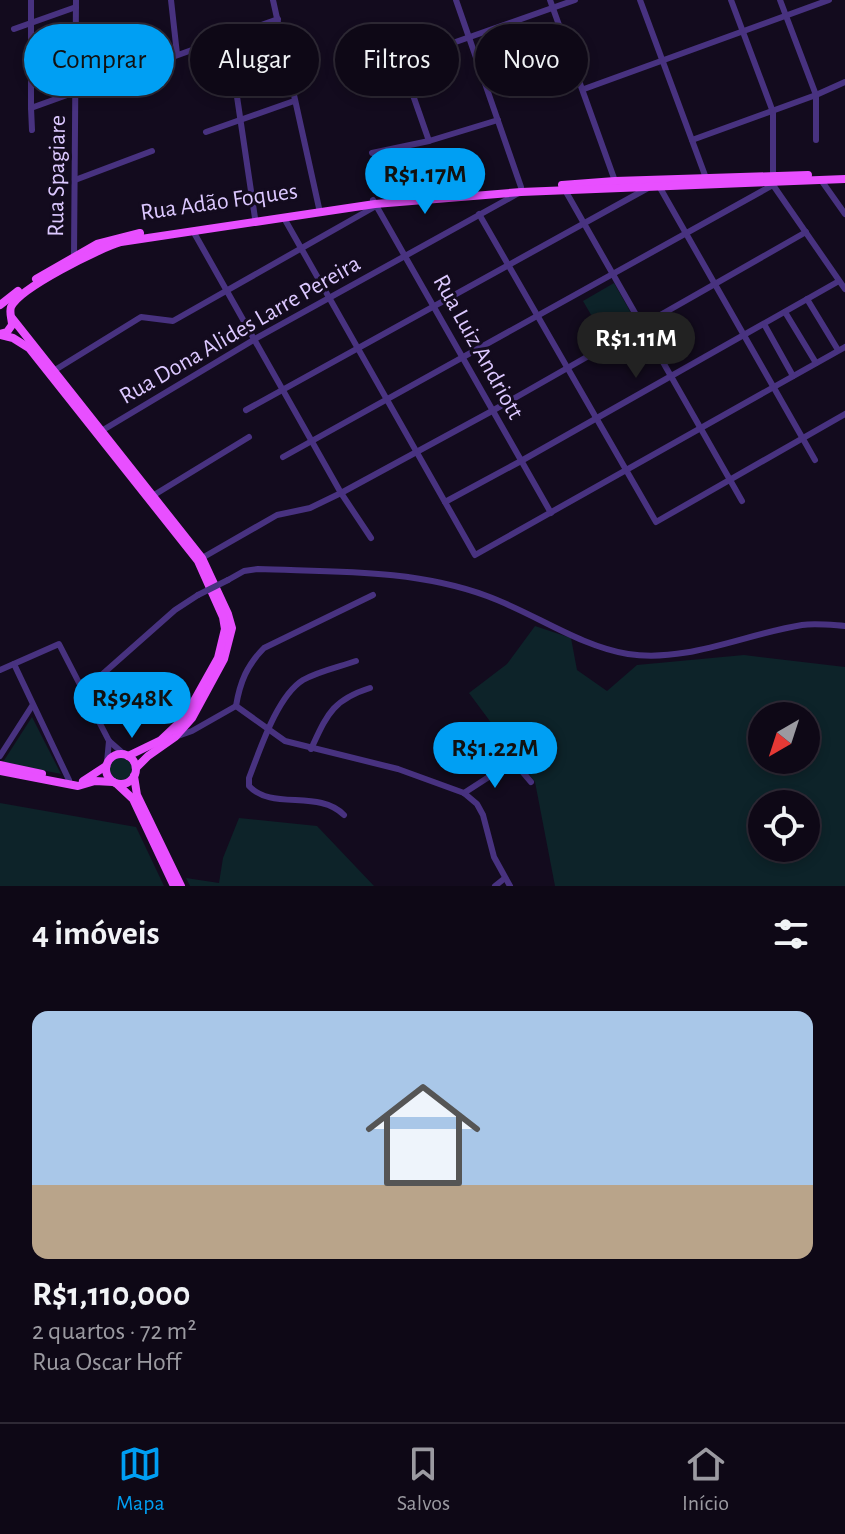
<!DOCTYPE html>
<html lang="pt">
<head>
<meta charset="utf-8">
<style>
	:root { --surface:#0e0816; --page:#17111f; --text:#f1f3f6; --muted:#9b9aa1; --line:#2e2935; --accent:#009ff3 }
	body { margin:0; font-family:"Alegreya Sans",sans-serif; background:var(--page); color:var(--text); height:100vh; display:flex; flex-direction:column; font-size:30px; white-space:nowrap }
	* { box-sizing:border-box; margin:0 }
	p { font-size:26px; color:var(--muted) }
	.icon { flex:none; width:44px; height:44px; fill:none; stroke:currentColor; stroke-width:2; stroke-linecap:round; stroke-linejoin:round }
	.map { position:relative; height:886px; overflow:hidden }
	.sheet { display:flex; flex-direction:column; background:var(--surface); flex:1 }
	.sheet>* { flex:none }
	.guide { position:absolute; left:24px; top:24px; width:798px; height:72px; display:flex; gap:16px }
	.needle { width:52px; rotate:219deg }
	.controls { position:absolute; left:748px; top:702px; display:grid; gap:16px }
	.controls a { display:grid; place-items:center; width:72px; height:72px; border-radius:50%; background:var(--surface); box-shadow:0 4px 12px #0003,0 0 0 2px var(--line); font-size:40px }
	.price { position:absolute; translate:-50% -68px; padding:0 18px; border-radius:28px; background:var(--accent); color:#111; font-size:26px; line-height:52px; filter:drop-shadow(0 2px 4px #0008) }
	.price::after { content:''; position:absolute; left:50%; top:48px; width:24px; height:18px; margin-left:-12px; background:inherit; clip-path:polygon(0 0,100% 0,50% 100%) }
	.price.active { background:#222; color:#fff }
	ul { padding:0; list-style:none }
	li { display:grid; align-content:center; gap:16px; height:424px; padding:0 32px }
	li+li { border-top:2px solid var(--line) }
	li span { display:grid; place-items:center; height:248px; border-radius:16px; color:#555 }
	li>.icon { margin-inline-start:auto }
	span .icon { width:144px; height:144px; fill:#fffc; stroke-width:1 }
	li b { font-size:34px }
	h2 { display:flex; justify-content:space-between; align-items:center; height:96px; padding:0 32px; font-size:34px }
	.pill { padding:0 28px; border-radius:36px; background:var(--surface); box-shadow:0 4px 12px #0003,0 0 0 2px var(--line); font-size:28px; line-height:72px }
	.pill.active { background:var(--accent); color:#111 }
	.menu { display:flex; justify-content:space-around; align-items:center; height:112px; border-top:2px solid var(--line); background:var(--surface); font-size:22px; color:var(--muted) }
	.menu a { display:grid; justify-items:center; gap:4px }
	.menu .active { color:var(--accent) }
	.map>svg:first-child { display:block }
	.green { fill:#0d2329; fill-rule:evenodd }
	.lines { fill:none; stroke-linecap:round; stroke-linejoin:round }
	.minor { stroke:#483280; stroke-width:6 }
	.major { stroke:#e84fff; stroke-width:8 }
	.minor-bridge { stroke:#483280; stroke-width:6 }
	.labels { text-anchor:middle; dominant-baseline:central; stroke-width:6; stroke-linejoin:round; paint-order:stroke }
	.street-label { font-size:24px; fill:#dcc8ff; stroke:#130b1e }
</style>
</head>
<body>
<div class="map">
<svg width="845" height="886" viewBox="0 0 845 886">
	<rect width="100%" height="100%" fill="#130b1e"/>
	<!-- green -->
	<g class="green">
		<polygon points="614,283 635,320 604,337 583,301"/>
		<path d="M535,626l36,12 6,32 30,21 30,-26 107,-10 101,12v219h-290l-20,-104 -66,-89 38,-29zM762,716h44v44h-44zM762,804h44v44h-44z"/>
		<polygon points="32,717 61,774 3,762"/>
		<circle cx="120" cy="769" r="13"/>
		<polygon points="0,803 136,827 164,886 0,886"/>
		<polygon points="239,818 317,826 374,886 190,886 186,878 219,883 223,858"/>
	</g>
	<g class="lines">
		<!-- minor -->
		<g class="minor">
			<polyline points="31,0 31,108"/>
			<polyline points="171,0 177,54"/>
			<polyline points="273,0 319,208"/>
			<polyline points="456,0 521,187"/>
			<polyline points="550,0 615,181"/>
			<polyline points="640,0 706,178"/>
			<polyline points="731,0 773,112 773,185 845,289"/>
			<polyline points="780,0 816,95 816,140"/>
			<polyline points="14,29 76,7"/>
			<polyline points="392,35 429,141"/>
			<polyline points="228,36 255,218"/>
			<polyline points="376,70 575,0"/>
			<polyline points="584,89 829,0"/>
			<polyline points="32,130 31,108 278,19"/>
			<polyline points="206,132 294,101"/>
			<polyline points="692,140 816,95 845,82"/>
			<polyline points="372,153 429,141 498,120"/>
			<polyline points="75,180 152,151"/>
			<polyline points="821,180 845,214"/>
			<polyline points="659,186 815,460"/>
			<polyline points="565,190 742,501"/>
			<polyline points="373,200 551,513"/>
			<polyline points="479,214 656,522 845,414"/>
			<polyline points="284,218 475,555 845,347"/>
			<polyline points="193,231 341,493 371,538"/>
			<polyline points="74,256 76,0"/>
			<polyline points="807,299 838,350"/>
			<polyline points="785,312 816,363"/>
			<polyline points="764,324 793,376"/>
			<polyline points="55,370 141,317 173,321 376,206"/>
			<polyline points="246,410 648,188"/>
			<polyline points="103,430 255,339 517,194"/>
			<polyline points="283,457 773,185"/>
			<polyline points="154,495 249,437"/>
			<polyline points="445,502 521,461 839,281"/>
			<polyline points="202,558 277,515 310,508 341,493 492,411 806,232"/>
			<path d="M228,580l16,-9 14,-2c76,3 156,0 229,27 47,17 92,50 141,58 59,9 117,-20 174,-29 14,-2 29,0 43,1"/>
			<polyline points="14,664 69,780"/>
			<polyline points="0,670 59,644 109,741 125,755"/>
			<polyline points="97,679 175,610 198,595"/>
			<polyline points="236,706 285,741 398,769 464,793 477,804 483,815 494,857 510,886"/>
			<path d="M236,706c4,-24 11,-41 28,-58l109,-53"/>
			<polyline points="487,730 531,782"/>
			<polyline points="175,737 192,731 236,706"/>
			<path d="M311,749c16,-34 21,-49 59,-61"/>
			<polyline points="0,756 32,706"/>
			<polyline points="107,762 109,741"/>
			<polyline points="464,793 498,771 517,766"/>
			<path d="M344,815c-25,-26 -72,-4 -95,-29v-8c11,-28 28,-82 54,-98 16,-9 36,-13 53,-19"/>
			<polyline points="495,886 505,878"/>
		</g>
		<!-- major -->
		<g class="major">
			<polyline points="562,185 615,181 808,175"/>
			<polyline points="36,279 97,244 140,233"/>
			<polyline points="0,305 18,291"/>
			<polyline points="12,318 202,558 228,614 232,628 224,659 192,718 175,737 148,756 136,768"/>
			<path d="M0,334l7,-2 5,-7c0,-6 -3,-12 -1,-18 8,-19 89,-59 110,-65l254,-38 146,-12 324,-13"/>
			<polyline points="1,335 13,338 29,348 98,435 198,561 223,617 225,629 218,658 190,708 179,723 161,740 128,756"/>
			<circle cx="121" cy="769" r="15"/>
			<polyline points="0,765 42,774"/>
			<polyline points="0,771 78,786 95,781 113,782"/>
			<polyline points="134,776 137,795 181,886"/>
			<polyline points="83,781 106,766"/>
			<polyline points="117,784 133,799 174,886"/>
		</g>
		<!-- minor-bridge -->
		<polyline class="minor-bridge" points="198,595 228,580"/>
	</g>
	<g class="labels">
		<!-- street labels -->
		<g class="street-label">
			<text transform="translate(57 176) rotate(-89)">Rua Spagiare</text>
			<text transform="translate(219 202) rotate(-8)">Rua Adão Foques</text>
			<text transform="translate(240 330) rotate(-30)">Rua Dona Alides Larre Pereira</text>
			<text transform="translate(478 347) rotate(61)">Rua Luiz Andriott</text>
		</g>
	</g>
</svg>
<div class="controls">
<a><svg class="needle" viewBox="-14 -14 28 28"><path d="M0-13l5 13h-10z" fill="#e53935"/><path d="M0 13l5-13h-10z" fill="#9b9aa1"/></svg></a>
<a><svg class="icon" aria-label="locate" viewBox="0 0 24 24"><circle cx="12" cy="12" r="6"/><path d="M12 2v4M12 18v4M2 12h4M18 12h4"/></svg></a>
</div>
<b class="price" style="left:425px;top:216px">R$1.17M</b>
<b class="price active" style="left:636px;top:380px">R$1.11M</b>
<b class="price" style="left:132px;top:740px">R$948K</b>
<b class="price" style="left:495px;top:790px">R$1.22M</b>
<div class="guide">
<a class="pill active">Comprar</a>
<a class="pill">Alugar</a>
<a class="pill">Filtros</a>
<a class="pill">Novo</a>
</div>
</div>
<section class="sheet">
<h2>4 imóveis<svg class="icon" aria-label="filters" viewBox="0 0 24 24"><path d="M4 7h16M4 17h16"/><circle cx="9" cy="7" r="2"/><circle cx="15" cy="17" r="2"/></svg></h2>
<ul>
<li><span style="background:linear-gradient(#a9c7e8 70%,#b9a48a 0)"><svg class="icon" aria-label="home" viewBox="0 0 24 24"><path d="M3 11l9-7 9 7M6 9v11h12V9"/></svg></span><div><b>R$1,110,000</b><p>2 quartos · 72 m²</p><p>Rua Oscar Hoff</p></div></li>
</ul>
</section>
<nav class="menu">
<a class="active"><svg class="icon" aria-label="map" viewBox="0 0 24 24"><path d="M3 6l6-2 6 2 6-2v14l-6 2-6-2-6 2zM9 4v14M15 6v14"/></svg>Mapa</a>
<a><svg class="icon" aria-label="saved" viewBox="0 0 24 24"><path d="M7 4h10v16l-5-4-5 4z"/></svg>Salvos</a>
<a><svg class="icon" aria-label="home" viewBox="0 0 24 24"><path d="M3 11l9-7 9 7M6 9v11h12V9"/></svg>Início</a>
</nav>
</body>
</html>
